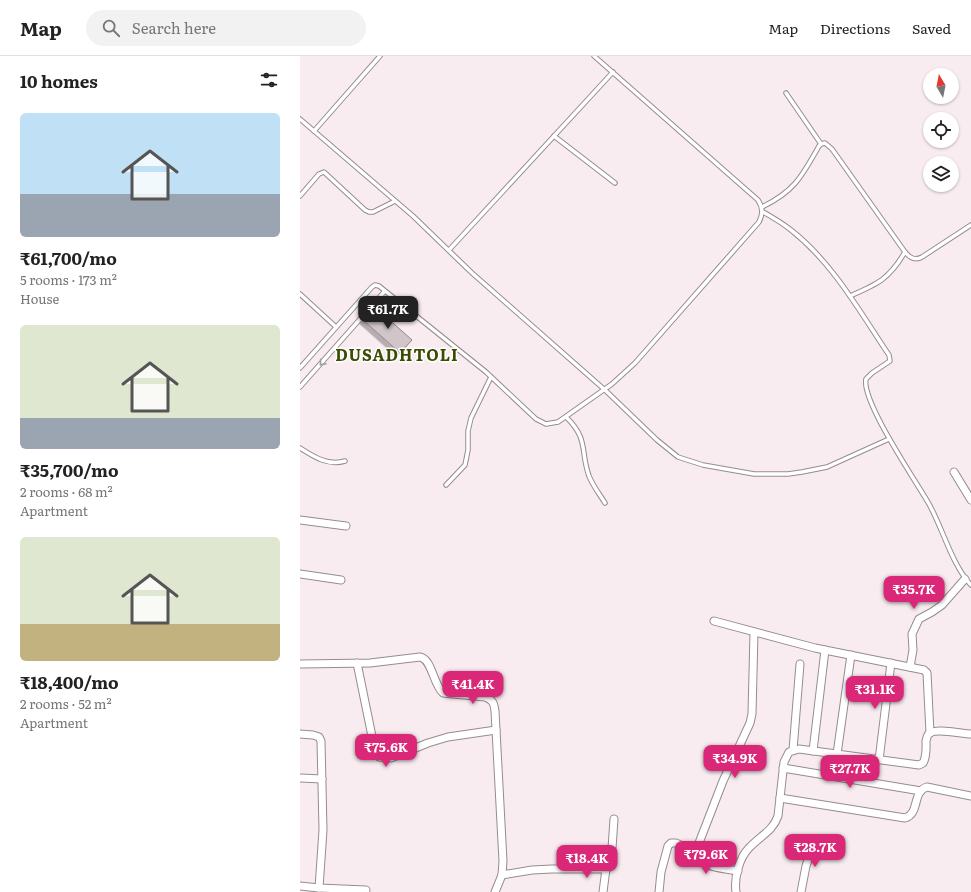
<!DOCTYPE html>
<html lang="en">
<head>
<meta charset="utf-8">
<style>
	:root { --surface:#fff; --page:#f2f2f2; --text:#222; --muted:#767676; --line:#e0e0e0; --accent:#db2777 }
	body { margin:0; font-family:Literata,serif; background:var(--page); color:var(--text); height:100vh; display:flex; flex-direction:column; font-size:15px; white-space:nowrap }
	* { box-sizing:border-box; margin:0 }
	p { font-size:13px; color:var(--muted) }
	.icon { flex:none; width:22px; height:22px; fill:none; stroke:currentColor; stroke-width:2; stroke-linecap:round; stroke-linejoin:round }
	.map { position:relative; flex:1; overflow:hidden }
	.sheet { display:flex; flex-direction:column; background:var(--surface); width:300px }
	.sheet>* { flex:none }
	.needle { width:26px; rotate:350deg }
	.controls { position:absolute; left:623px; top:12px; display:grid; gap:8px }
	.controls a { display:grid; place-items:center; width:36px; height:36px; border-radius:50%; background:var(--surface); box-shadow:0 1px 3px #0004; font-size:20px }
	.price { position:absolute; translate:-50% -34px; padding:0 9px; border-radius:8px; background:var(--accent); color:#fff; font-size:13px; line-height:26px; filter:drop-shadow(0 1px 2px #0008) }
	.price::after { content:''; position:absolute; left:50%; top:24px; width:12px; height:9px; margin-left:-6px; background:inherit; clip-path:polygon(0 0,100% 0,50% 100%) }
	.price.current { background:#222; color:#fff }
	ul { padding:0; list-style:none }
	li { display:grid; align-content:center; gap:8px; height:212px; padding:0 20px }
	li span { display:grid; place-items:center; height:124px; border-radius:6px; color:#555 }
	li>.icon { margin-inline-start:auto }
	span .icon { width:72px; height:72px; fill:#fffc; stroke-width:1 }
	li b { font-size:17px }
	h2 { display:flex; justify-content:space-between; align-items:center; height:48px; padding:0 20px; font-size:17px }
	header { display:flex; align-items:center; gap:24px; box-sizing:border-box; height:56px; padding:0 20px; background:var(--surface); border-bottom:1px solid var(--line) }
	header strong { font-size:19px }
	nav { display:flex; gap:22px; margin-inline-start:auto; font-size:14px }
	.search { width:280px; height:36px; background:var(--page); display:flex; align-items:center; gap:10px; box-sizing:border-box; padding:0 14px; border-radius:22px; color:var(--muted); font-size:15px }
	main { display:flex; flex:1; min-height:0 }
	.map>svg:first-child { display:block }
	.building { fill:#d0c5c9; stroke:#8f8589; filter:url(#shadow) }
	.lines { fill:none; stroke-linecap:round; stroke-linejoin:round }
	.service-casing { stroke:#968c8f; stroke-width:5.5 }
	.minor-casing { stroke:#968c8f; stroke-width:9 }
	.service { stroke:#fff; stroke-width:3.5 }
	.minor { stroke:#fff; stroke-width:7 }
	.oneway { stroke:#a2a0a0 }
	.labels { text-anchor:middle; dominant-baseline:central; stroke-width:3; stroke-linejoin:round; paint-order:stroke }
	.district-label { font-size:16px; font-weight:bold; letter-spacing:1px; fill:#384d00; stroke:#fffdfd }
</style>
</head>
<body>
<header>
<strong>Map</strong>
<div class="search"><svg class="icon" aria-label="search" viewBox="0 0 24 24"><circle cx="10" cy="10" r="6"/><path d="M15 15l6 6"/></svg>Search here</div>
<nav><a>Map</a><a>Directions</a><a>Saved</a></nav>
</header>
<main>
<section class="sheet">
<h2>10 homes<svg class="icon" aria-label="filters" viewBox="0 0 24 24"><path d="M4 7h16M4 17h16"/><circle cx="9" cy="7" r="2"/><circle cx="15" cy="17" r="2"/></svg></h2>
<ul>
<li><span style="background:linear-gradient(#bfe0f5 65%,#9aa5b1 0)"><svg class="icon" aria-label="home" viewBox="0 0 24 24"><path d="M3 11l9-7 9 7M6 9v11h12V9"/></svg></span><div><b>₹61,700/mo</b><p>5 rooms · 173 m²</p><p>House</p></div></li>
<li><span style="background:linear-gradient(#dfe7d0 75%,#9aa5b1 0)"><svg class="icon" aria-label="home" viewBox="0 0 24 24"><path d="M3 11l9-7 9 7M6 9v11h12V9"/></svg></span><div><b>₹35,700/mo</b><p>2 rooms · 68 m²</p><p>Apartment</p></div></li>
<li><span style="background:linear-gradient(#dfe7d0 70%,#c2b280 0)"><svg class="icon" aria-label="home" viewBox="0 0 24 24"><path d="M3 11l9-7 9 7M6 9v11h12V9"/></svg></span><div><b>₹18,400/mo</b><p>2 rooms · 52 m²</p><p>Apartment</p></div></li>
</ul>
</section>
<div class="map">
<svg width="671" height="836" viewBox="0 0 671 836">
	<defs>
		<filter id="shadow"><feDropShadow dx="-3.5" dy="3.5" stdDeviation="0" flood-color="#0004"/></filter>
	</defs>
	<rect width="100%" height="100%" fill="#f8ecf0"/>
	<!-- building -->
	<polygon class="building" points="75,251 112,284 100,297 63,264"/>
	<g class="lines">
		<!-- service casing -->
		<g class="service-casing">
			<g id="service">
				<polyline points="486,37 521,88"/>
				<polyline points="0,63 113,160 172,217 305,334 357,384 378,401 403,409 454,418 488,418 502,416 527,411 589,383"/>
				<polyline points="14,75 80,0"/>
				<polyline points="254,80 315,127"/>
				<polyline points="0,140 19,118 24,116 65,154 69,156 73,156 95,145"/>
				<path d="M462,151c33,-16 40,-31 57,-61l2,-2 4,-1 7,6 73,103c5,6 10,9 17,5l49,-32"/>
				<path d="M463,156c9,5 19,11 28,18 42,33 69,82 98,125l1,6 -18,12 -6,6c-5,22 50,102 63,125 14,25 23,61 42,81"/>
				<polyline points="149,194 313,16"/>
				<polyline points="0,238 36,271"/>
				<path d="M550,240c28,-12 39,-17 55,-44"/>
				<path d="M0,312l72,-81 3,-2 4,1 107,86 50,47 10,5 12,-2 54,-38 23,-21 124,-141c4,-8 4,-14 -1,-22l-164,-144"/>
				<polyline points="0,331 84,236"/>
				<path d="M266,361c23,22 14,34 23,59 4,10 11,19 16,27"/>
				<path d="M0,392c14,9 28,18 45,13"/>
				<polyline points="146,429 165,409 168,394 168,375 171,362 191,321"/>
			</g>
		</g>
		<!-- minor casing -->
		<g class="minor-casing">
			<g id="minor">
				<polyline points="654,416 671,444"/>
				<polyline points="0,464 46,470"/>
				<polyline points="0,518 41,524"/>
				<polyline points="414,565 515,592 624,614 627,617 630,677"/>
				<polyline points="57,607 74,690 76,697 79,701 91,702 128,687 148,681 196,674"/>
				<path d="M0,608l70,-1 50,-6c12,2 13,27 23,36l42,4c8,3 9,6 10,14l8,150 -1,14 -7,17"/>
				<polyline points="610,611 613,594 612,578 619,563 632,556 642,549 665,523"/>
				<polyline points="0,678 13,679 19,681 21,685 23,774 19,832"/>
				<polyline points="493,694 500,608"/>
				<polyline points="513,695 525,594"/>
				<polyline points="537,698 551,599"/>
				<polyline points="579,704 591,607"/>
				<polyline points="483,712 621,735"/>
				<polyline points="0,722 22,723"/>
				<path d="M480,742l125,20c15,-4 7,-27 22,-31l44,9"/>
				<path d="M392,794c12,19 25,17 46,21"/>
				<polyline points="202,819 232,814 252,813 306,813 309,811 311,807 314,763"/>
				<polyline points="0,830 19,832 66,834"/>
				<polyline points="303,836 306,813"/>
				<polyline points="359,836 361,816 368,790 371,787 376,787 392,794 397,792 423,725 450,667 452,658 454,576"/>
				<path d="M436,836c-2,-14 3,-34 13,-44 11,-12 24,-17 29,-32l6,-54 5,-10 10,-3 120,16 4,-2c4,-7 3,-15 3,-22 1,-3 1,-7 4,-8 7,-5 32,1 41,1"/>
				<polyline points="501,836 506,810 515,783"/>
			</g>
		</g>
		<!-- service -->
		<use href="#service" class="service"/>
		<!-- minor -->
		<use href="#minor" class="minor"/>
	</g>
	<!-- one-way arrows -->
	<defs><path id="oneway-chevron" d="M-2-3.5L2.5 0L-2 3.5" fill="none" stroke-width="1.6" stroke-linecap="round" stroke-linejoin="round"/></defs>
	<use class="oneway" href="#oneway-chevron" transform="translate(22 307) rotate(131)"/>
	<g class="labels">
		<!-- district labels -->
		<g class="district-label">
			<text x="97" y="298">DUSADHTOLI</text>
		</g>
	</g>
</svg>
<div class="controls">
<a><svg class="needle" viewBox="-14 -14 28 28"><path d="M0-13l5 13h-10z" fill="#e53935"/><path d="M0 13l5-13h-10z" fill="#767676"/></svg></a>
<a><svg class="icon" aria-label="locate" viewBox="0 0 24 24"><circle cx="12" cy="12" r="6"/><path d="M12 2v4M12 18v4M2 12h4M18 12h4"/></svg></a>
<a><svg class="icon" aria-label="layers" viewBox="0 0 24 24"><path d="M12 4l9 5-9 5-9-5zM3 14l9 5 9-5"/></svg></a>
</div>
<b class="price current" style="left:88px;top:274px">₹61.7K</b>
<b class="price" style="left:614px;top:554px">₹35.7K</b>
<b class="price" style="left:173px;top:649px">₹41.4K</b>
<b class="price" style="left:575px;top:654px">₹31.1K</b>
<b class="price" style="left:86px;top:712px">₹75.6K</b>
<b class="price" style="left:435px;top:723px">₹34.9K</b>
<b class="price" style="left:550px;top:733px">₹27.7K</b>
<b class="price" style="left:515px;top:812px">₹28.7K</b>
<b class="price" style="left:406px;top:819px">₹79.6K</b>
<b class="price" style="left:287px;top:823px">₹18.4K</b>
</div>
</main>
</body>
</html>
